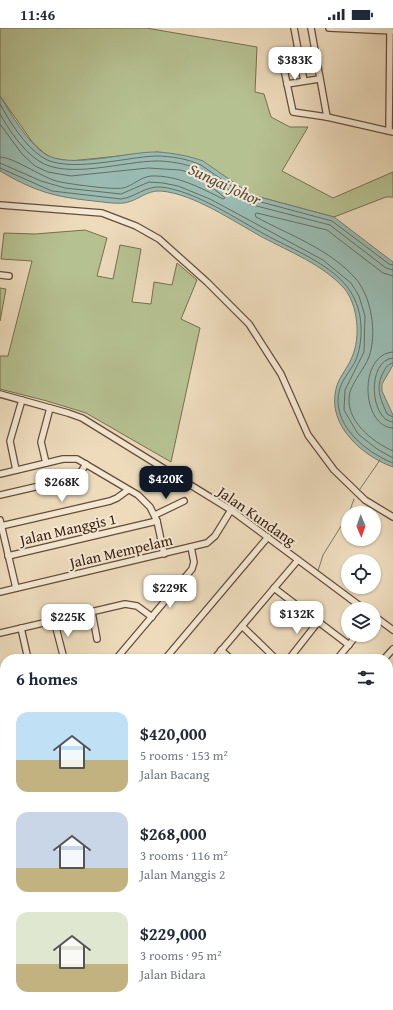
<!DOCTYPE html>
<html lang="en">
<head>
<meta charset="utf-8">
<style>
	:root { --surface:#fff; --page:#f2f2f3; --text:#1f2937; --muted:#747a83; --accent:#111827 }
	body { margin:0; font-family:"Gentium Book Plus",serif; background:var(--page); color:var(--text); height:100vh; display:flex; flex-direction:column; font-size:15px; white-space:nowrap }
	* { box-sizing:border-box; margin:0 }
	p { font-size:13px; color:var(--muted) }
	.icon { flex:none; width:22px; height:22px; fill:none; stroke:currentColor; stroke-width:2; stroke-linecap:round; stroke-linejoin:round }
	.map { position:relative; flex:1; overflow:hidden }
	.sheet { position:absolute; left:0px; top:626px; width:393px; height:356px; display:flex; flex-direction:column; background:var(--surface); border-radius:16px 16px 0 0; box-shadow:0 1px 3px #0004 }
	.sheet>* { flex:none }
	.needle { width:26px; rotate:178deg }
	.controls { position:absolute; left:341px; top:478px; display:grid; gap:8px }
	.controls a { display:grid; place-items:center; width:40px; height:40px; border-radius:50%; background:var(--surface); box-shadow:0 1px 3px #0004; font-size:20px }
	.price { position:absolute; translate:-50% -34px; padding:0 9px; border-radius:8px; background:#fff; color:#222; font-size:13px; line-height:26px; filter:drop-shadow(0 1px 2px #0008) }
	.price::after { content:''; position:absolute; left:50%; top:24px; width:12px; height:9px; margin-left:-6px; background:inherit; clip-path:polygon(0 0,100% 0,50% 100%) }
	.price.active { background:var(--accent); color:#fff }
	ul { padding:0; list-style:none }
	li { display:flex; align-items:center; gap:12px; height:100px; padding:0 16px }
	li span { display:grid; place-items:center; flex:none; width:112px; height:80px; border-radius:12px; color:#555 }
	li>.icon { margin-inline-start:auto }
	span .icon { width:48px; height:48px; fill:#fffc; stroke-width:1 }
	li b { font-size:17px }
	h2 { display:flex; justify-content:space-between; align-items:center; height:48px; padding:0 16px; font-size:17px }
	.status { display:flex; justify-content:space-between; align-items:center; height:28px; padding:0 20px; background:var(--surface); direction:ltr }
	.status svg { height:11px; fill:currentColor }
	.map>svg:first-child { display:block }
	.green { fill:#b6c192; stroke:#786e50 }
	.water { fill:#99bbb2; stroke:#737b71 }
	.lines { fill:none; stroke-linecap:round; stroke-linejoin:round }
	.shore { stroke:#6a6c60; stroke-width:1 }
	.stream { stroke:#737b71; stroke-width:1 }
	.minor-casing { stroke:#684c3a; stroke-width:8 }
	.minor { stroke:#f3e8d3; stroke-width:5.5 }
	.labels { text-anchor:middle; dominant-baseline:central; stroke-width:4; stroke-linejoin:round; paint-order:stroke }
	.street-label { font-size:15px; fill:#3b1c0f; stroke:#f3e8d3 }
	.water-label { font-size:16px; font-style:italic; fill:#574c40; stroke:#f3e8d3 }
</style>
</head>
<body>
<div class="status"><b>11:46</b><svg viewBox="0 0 49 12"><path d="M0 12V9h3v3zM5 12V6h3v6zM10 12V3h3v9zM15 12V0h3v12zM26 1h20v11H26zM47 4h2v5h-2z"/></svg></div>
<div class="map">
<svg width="393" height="982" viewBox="0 0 393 982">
	<rect width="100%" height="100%" fill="#eddbbc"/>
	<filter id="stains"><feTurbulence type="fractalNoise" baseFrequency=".005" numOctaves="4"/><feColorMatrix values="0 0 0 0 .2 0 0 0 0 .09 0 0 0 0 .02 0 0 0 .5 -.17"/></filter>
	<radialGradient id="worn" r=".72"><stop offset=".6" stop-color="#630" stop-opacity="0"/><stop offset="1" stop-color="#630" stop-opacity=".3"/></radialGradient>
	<!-- green -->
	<g class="green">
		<polygon points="0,0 146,0 257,19 255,64 264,66 271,89 290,99 308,99 282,143 333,170 393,144 393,169 386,169 334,189 252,167 221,147 158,124 70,133 52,130 44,125 33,115 0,68"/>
		<polygon points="85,202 107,210 97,248 113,251 120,217 141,221 132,274 151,276 154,254 172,257 177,235 197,252 181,291 200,300 171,434 86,385 47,373 0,361 0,328 8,328 32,233 1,231 4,205 35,206"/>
		<polygon points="0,260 6,261 0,293"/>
	</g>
	<!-- water -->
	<path class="water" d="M0,68c11,18 27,46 45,58 25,16 83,-3 113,-2 15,1 31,4 45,9l49,34 82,22 59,45v103l-11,19v7l11,24v52c-31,-11 -66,-42 -57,-78 2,-11 12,-21 16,-32 9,-20 6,-52 -8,-69 -22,-24 -54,-36 -82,-51 -29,-16 -68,-43 -101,-46 -15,-1 -23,10 -37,12 -10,1 -20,-1 -30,-2 -40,-4 -60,-10 -94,-30z"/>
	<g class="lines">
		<!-- shore -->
		<g class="shore">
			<path d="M0,76c10,18 24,41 42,53 24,17 84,0 114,-1 15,0 32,3 45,9l49,34 82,22 57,43 4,1"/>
			<path d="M0,86c9,16 23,37 39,47 28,19 85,0 118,0 13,0 29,3 42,8l50,35 81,21 56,43 7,2"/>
			<path d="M0,96l22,30 13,12 13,6 23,4 77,-8 32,2 16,4 29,24 -2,1c-22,-11 -46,-24 -72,-23 -11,1 -18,10 -28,12 -11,2 -55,-4 -67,-7 -16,-5 -43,-24 -56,-24"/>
			<polyline points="0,135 41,153 65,160 121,166 149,154 163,155 178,158 210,171 323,232 351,255 359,268 365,288 364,324 345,362 344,382 358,406 377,421 393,430"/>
			<path d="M0,140l52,23 69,8c15,-2 24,-13 40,-12 35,4 75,32 105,48 24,13 50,23 71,41 10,9 17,19 21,32 5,16 4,39 -3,54 -5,9 -12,17 -15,26 -11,35 25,64 53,75"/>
			<path d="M393,248l-10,-3 -56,-43 -70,-17 -2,1 1,3c33,18 74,32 100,62 16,19 21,55 13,78 -5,12 -15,23 -19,35 -7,27 22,50 43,59"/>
			<path d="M393,324c-35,2 -32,75 0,76"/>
			<path d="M393,330c-27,2 -23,63 0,64"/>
			<path d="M393,335c-5,1 -7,4 -9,8 -9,16 -4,27 3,43l6,3"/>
		</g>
		<!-- stream -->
		<g class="stream">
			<polyline points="360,461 380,432"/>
			<polyline points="349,485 354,471"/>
			<polyline points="318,543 323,527 348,487"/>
		</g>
		<!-- minor casing -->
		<g class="minor-casing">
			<g id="minor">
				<polyline points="294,0 304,53"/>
				<polyline points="311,0 327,89"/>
				<polyline points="329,0 393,3"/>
				<polyline points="281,27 293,84 327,89 393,104"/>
				<polyline points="287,56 319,51"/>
				<polyline points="389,103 390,3"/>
				<polyline points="0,177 102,185 136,198 159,211 207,254 249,296 281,346 308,407 334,442 365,472 393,489"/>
				<polyline points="0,247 9,248"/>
				<polyline points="0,366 68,385 82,390 231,482 364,581"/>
				<polyline points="46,435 41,414 50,380"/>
				<polyline points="16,442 10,413 22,372"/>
				<polyline points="0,446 63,431 77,431 138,467 150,479 157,493 164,526"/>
				<polyline points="0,467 74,450 79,447 86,436"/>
				<polyline points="155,487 184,473"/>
				<polyline points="0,492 16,560"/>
				<polyline points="1,498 110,473 117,470 128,462"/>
				<polyline points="8,528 157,493"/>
				<polyline points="274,560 349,617"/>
				<polyline points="0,564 207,515 215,508 231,482"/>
				<polyline points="92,584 97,611"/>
				<polyline points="374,588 393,602"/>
				<polyline points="54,592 64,631"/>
				<polyline points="242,598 276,631"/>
				<polyline points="21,600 28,631"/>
				<polyline points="0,605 125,576 137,578 152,589"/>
				<polyline points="221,622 231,631"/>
				<polyline points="116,631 192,541 194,534 191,519"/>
				<polyline points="165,631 268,509"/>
				<polyline points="214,631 298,532"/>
				<polyline points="289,631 318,594"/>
				<polyline points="337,631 357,607"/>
				<polyline points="384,631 393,621"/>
				<polyline points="0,648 5,650"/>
				<polyline points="0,691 5,692"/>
				<polyline points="388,817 393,821"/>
				<polyline points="388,831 393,826"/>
				<polyline points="0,850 5,871"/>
				<polyline points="388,877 393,876"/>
				<polyline points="0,897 5,896"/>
				<polyline points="388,971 393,971"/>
				<polyline points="152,977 157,982"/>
				<polyline points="241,977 247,982"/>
				<polyline points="310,977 316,982"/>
				<polyline points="377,977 383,982"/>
				<polyline points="388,977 393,981"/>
				<polyline points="23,982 26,977"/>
				<polyline points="80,982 84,977"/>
				<polyline points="118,982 122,977"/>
				<polyline points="247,982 251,977"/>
				<polyline points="289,982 294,977"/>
				<polyline points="335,982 339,977"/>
			</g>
		</g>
		<!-- minor -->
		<use href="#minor" class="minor"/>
	</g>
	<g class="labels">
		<!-- street labels -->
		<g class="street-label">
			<text transform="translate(257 488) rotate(35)">Jalan Kundang</text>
			<text transform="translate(68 501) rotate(-13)">Jalan Manggis 1</text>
			<text transform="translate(121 523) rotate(-13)">Jalan Mempelam</text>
		</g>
		<!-- water labels -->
		<g class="water-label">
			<text transform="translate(225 156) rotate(25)">Sungai Johor</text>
		</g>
	</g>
	<rect width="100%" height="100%" filter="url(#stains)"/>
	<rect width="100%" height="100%" fill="url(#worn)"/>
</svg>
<div class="controls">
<a><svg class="needle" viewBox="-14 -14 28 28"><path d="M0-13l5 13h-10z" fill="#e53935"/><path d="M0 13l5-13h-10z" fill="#747a83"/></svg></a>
<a><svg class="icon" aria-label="locate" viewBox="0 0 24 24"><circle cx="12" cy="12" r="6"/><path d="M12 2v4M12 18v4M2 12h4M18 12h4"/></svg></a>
<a><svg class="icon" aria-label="layers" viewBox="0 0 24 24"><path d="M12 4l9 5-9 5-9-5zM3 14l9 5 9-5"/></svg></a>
</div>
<b class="price" style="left:295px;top:53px">$383K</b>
<b class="price active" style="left:166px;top:472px">$420K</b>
<b class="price" style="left:62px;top:475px">$268K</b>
<b class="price" style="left:170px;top:581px">$229K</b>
<b class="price" style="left:297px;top:607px">$132K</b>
<b class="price" style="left:68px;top:610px">$225K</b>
<section class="sheet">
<h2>6 homes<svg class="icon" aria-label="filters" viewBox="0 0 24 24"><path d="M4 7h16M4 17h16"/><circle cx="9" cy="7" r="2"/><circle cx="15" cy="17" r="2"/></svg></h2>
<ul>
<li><span style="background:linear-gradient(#bfe0f5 60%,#c2b280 0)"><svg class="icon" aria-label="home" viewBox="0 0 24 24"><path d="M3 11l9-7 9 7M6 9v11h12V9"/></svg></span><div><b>$420,000</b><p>5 rooms · 153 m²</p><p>Jalan Bacang</p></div></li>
<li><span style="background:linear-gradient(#c9d6e8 70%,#c2b280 0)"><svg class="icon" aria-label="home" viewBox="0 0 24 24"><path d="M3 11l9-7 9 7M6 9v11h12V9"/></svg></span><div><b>$268,000</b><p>3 rooms · 116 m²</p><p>Jalan Manggis 2</p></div></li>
<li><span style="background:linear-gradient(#dfe7d0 65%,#c2b280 0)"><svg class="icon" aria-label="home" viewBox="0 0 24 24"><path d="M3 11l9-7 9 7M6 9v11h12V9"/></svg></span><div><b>$229,000</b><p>3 rooms · 95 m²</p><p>Jalan Bidara</p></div></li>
</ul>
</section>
</div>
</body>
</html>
